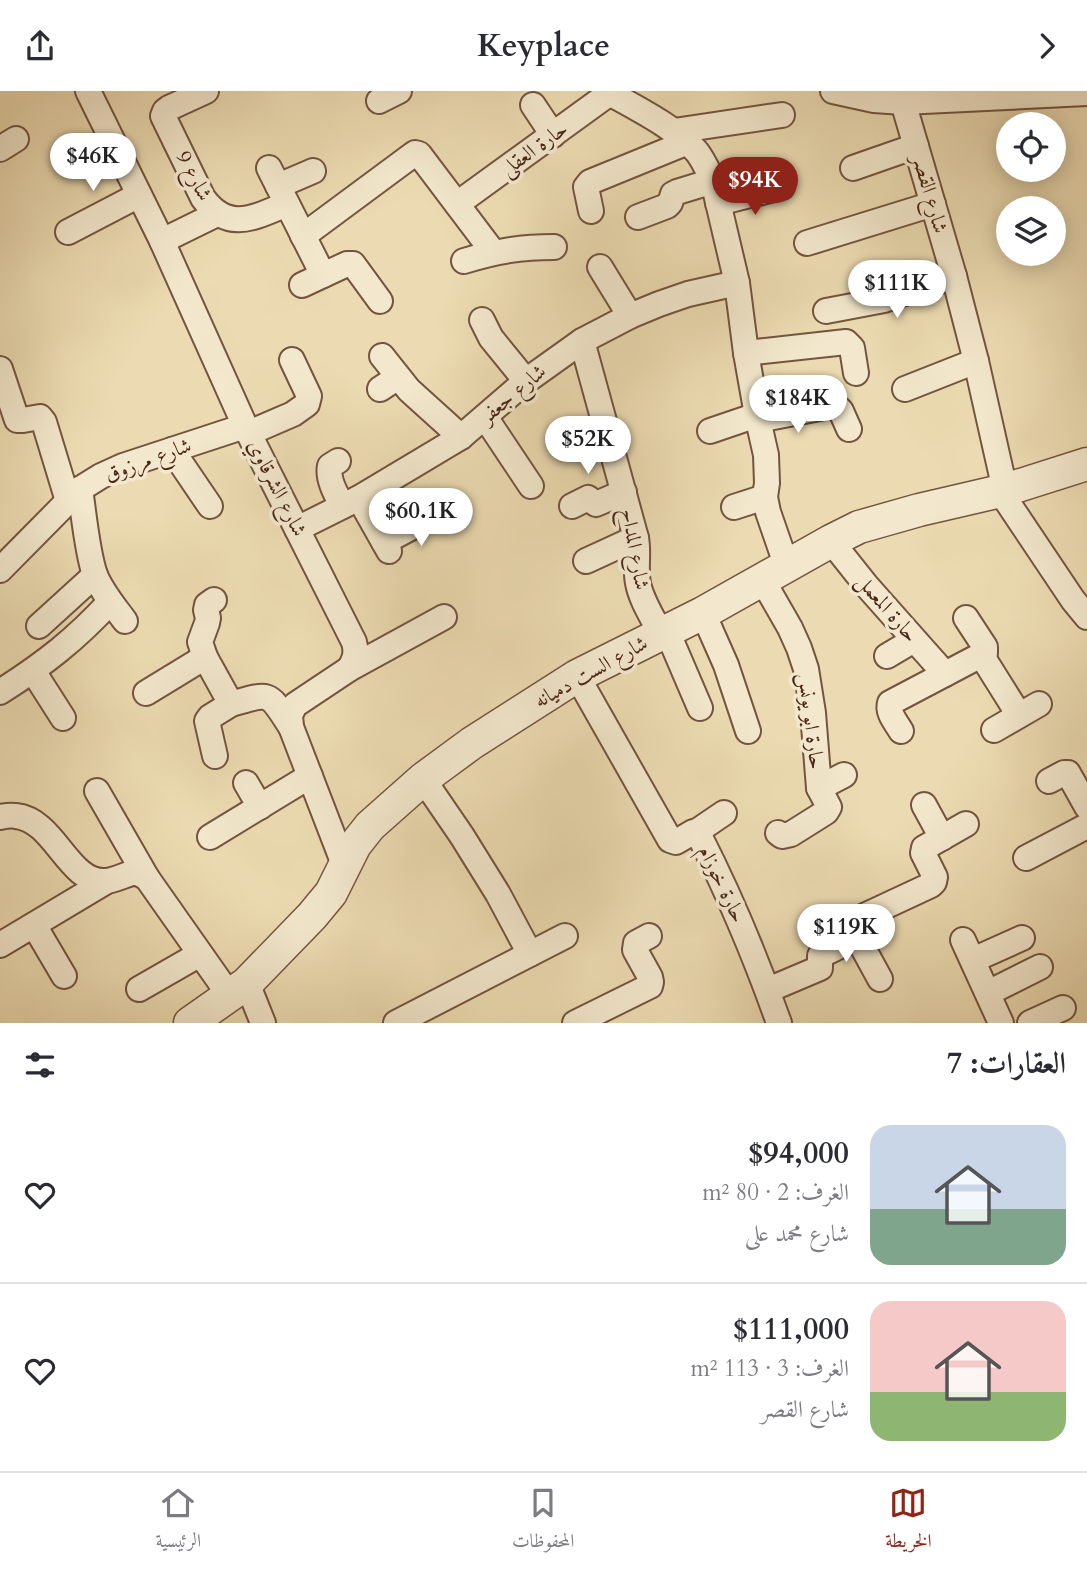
<!DOCTYPE html>
<html lang="ar">
<head>
<meta charset="utf-8">
<style>
	:root { --surface:#fff; --page:#f2f2f3; --text:#2b2b33; --muted:#7c7c81; --line:#e1e1e2; --accent:#8f2418 }
	body { margin:0; font-family:Cardo,Amiri,serif; background:var(--page); color:var(--text); direction:rtl; height:100vh; display:flex; flex-direction:column; font-size:26px; white-space:nowrap }
	* { box-sizing:border-box; margin:0 }
	p { font-size:23px; color:var(--muted) }
	.icon { flex:none; width:38px; height:38px; fill:none; stroke:currentColor; stroke-width:2; stroke-linecap:round; stroke-linejoin:round }
	.map { position:relative; height:932px; overflow:hidden; direction:ltr }
	.drawer { display:flex; flex-direction:column; background:var(--surface); flex:1 }
	.drawer>* { flex:none }
	.fabs { position:absolute; left:996px; top:21px; display:grid; gap:14px }
	.fabs a { display:grid; place-items:center; width:70px; height:70px; border-radius:50%; background:var(--surface); box-shadow:0 4px 18px #0003; font-size:35px }
	.price { position:absolute; translate:-50% -60px; padding:0 16px; border-radius:24px; background:#fff; color:#222; font-size:23px; line-height:46px; filter:drop-shadow(0 2px 4px #0008) }
	.price::after { content:''; position:absolute; left:50%; top:42px; width:21px; height:16px; margin-left:-10px; background:inherit; clip-path:polygon(0 0,100% 0,50% 100%) }
	.price.active { background:var(--accent); color:#fff }
	ul { padding:0; list-style:none }
	li { display:flex; align-items:center; gap:21px; height:175px; padding:0 21px }
	li+li { border-top:2px solid var(--line) }
	li span { display:grid; place-items:center; flex:none; width:196px; height:140px; border-radius:21px; color:#555 }
	li>.icon { margin-inline-start:auto }
	span .icon { width:84px; height:84px; fill:#fffc; stroke-width:1 }
	li b { font-size:30px }
	h2 { display:flex; justify-content:space-between; align-items:center; height:84px; padding:0 21px; font-size:30px }
	header { display:flex; justify-content:space-between; align-items:center; height:91px; padding:0 21px; background:var(--surface); font-size:32px; font-weight:700 }
	.dock { display:flex; justify-content:space-around; align-items:center; height:98px; border-top:2px solid var(--line); background:var(--surface); font-size:19px; color:var(--muted) }
	.dock a { display:grid; justify-items:center; gap:4px }
	.dock .active { color:var(--accent) }
	.map>svg:first-child { display:block }
	.lines { fill:none; stroke-linecap:round; stroke-linejoin:round }
	.minor-casing { stroke:#73543f; stroke-width:28 }
	.tertiary-casing { stroke:#73543f; stroke-width:35 }
	.minor { stroke:#f3e8cd; stroke-width:24 }
	.tertiary { stroke:#f3e8cd; stroke-width:32 }
	.labels { text-anchor:middle; dominant-baseline:central; stroke-width:7; stroke-linejoin:round; paint-order:stroke }
	.street-label { font-size:21px; fill:#4b2719; stroke:#f3e8cd }
</style>
</head>
<body>
<header><svg class="icon" aria-label="forward" viewBox="0 0 24 24"><path d="M9 5l7 7-7 7"/></svg>Keyplace<svg class="icon" aria-label="share" viewBox="0 0 24 24"><path d="M12 15V3M7 8l5-5 5 5M5 13v7h14v-7"/></svg></header>
<div class="map">
<svg width="1087" height="932" viewBox="0 0 1087 932">
	<rect width="100%" height="100%" fill="#ecdbb2"/>
	<filter id="stains"><feTurbulence type="fractalNoise" baseFrequency=".00286" numOctaves="4"/><feColorMatrix values="0 0 0 0 .2 0 0 0 0 .09 0 0 0 0 .02 0 0 0 .5 -.17"/></filter>
	<radialGradient id="worn" r=".72"><stop offset=".6" stop-color="#630" stop-opacity="0"/><stop offset="1" stop-color="#630" stop-opacity=".3"/></radialGradient>
	<g class="lines">
		<!-- minor casing -->
		<g class="minor-casing">
			<g id="minor">
				<path d="M88,0l74,150 83,185 109,216c3,11 1,18 -5,27l-54,36 -5,10 1,12 54,140"/>
				<path d="M206,0l-37,17 -4,3 -2,5 40,82c25,35 52,19 84,6"/>
				<path d="M606,0c28,16 71,37 91,61 7,9 11,19 16,29l24,102 9,70 11,62 9,40 1,28 -2,14 3,15 19,55"/>
				<polyline points="833,0 874,9 903,11 1087,2"/>
				<polyline points="379,10 399,0"/>
				<polyline points="903,11 954,185 976,270 1005,399"/>
				<polyline points="533,14 553,44"/>
				<polyline points="674,40 782,24"/>
				<polyline points="0,58 16,48"/>
				<polyline points="269,77 323,184"/>
				<polyline points="853,77 916,55"/>
				<polyline points="278,95 313,80"/>
				<polyline points="718,112 782,96"/>
				<polyline points="457,113 610,2"/>
				<polyline points="591,120 586,96 590,91 688,51"/>
				<polyline points="638,126 667,115 670,112 673,103 677,101 713,90"/>
				<polyline points="68,141 139,104"/>
				<polyline points="303,145 411,65 415,62 419,63 493,161"/>
				<polyline points="162,150 217,123"/>
				<polyline points="807,152 933,113"/>
				<path d="M464,170c32,-10 57,-14 90,-14"/>
				<polyline points="600,176 630,225"/>
				<polyline points="302,194 347,173 353,173 380,210"/>
				<polyline points="826,220 884,209 954,185"/>
				<polyline points="482,229 491,247 526,290"/>
				<path d="M582,250l54,197c3,15 -1,30 2,45 3,17 15,35 23,51"/>
				<polyline points="746,262 846,251 852,257 856,282"/>
				<polyline points="382,265 409,299 461,346"/>
				<polyline points="0,278 17,329 23,329 40,326 44,331 68,410"/>
				<polyline points="380,298 398,286"/>
				<polyline points="905,298 976,270"/>
				<polyline points="485,326 531,395"/>
				<polyline points="758,329 835,314 841,320 849,338"/>
				<polyline points="710,340 757,324"/>
				<polyline points="249,342 293,323 307,313 309,305 292,269"/>
				<polyline points="172,359 210,415"/>
				<path d="M338,370l-8,5c-3,13 6,29 13,40"/>
				<path d="M80,398c4,26 7,63 15,86 7,17 19,31 30,46"/>
				<polyline points="1000,400 1073,509 1087,526"/>
				<polyline points="359,407 389,460"/>
				<polyline points="572,415 588,407 596,413 624,401"/>
				<polyline points="734,416 765,406"/>
				<polyline points="297,438 359,407 461,346 526,290 582,250 630,225 659,213 688,203 737,192"/>
				<polyline points="831,450 866,494 945,583"/>
				<polyline points="384,451 437,423"/>
				<polyline points="586,470 636,447"/>
				<polyline points="0,479 80,398 101,385 123,375 245,335"/>
				<polyline points="763,490 790,537 799,557 806,578 813,622 819,697 829,716 826,721 791,743 782,745 778,742"/>
				<path d="M214,509l-7,5 -1,5 2,8 -1,5 -7,19 5,15 26,47c41,-12 37,-12 60,23"/>
				<polyline points="703,522 726,574 748,640"/>
				<polyline points="39,535 95,484"/>
				<polyline points="667,540 700,617"/>
				<polyline points="887,565 914,549"/>
				<polyline points="982,565 1019,624"/>
				<polyline points="349,578 444,526"/>
				<polyline points="33,580 63,627"/>
				<path d="M577,585l93,164 6,2 17,-10 6,3c31,61 57,123 80,188"/>
				<path d="M0,601c44,-28 75,-52 110,-90"/>
				<polyline points="146,602 205,566"/>
				<polyline points="994,639 1039,613"/>
				<path d="M901,640c-5,-9 -14,-18 -11,-28l95,-50v-6l-19,-29"/>
				<polyline points="215,665 207,630 210,626 231,613"/>
				<polyline points="423,688 462,745 498,803 530,863"/>
				<polyline points="1049,690 1064,682 1068,682 1087,716"/>
				<polyline points="246,692 260,716"/>
				<polyline points="819,697 844,684"/>
				<polyline points="97,700 147,787"/>
				<polyline points="924,714 942,747"/>
				<path d="M0,726c5,-1 11,-2 16,-1 39,4 52,67 89,65 9,0 21,-7 31,-9l11,6 83,118"/>
				<polyline points="696,741 724,722"/>
				<polyline points="210,746 310,685"/>
				<polyline points="1026,767 1087,735"/>
				<polyline points="34,834 64,885"/>
				<polyline points="851,835 880,888"/>
				<polyline points="963,849 1001,932"/>
				<polyline points="0,854 107,790"/>
				<polyline points="973,869 1022,847"/>
				<polyline points="247,892 263,932"/>
				<polyline points="139,898 200,863"/>
				<path d="M768,899l52,-22v-12c8,-5 20,-8 26,-16 5,-7 5,-15 12,-21l73,-34 3,-3 1,-5 -12,-24 1,-5 42,-24"/>
				<polyline points="988,902 1040,876"/>
				<polyline points="396,932 565,845"/>
				<polyline points="575,932 650,895 651,891 650,886 635,859 636,852 649,845"/>
				<polyline points="1030,932 1063,917"/>
			</g>
		</g>
		<!-- tertiary casing -->
		<g class="tertiary-casing">
			<polyline id="tertiary" points="190,932 247,892 312,825 331,802 355,754 370,735 423,688 472,652 577,585 703,522 831,450 859,436 919,419 1005,399 1087,373"/>
		</g>
		<!-- minor -->
		<use href="#minor" class="minor"/>
		<!-- tertiary -->
		<use href="#tertiary" class="tertiary"/>
	</g>
	<g class="labels">
		<!-- street labels -->
		<g class="street-label">
			<text transform="translate(534 58) rotate(-36)">حارة العقلى</text>
			<text transform="translate(194 85) rotate(62)">شارع 9</text>
			<text transform="translate(930 103) rotate(74)">شارع القصر</text>
			<text transform="translate(513 303) rotate(-40)">شارع جعفر</text>
			<text transform="translate(148 369) rotate(-20)">شارع مرزوق</text>
			<text transform="translate(277 397) rotate(63)">شارع الشرقاوي</text>
			<text transform="translate(635 458) rotate(80)">شارع المداح</text>
			<text transform="translate(887 517) rotate(49)">حارة المعمل</text>
			<text transform="translate(591 581) rotate(-29)">شارع الست دميانه</text>
			<text transform="translate(811 630) rotate(83)">حارة ابو يونس</text>
			<text transform="translate(722 793) rotate(64)">حارة خوزام</text>
		</g>
	</g>
	<rect width="100%" height="100%" filter="url(#stains)"/>
	<rect width="100%" height="100%" fill="url(#worn)"/>
</svg>
<div class="fabs">
<a><svg class="icon" aria-label="locate" viewBox="0 0 24 24"><circle cx="12" cy="12" r="6"/><path d="M12 2v4M12 18v4M2 12h4M18 12h4"/></svg></a>
<a><svg class="icon" aria-label="layers" viewBox="0 0 24 24"><path d="M12 4l9 5-9 5-9-5zM3 14l9 5 9-5"/></svg></a>
</div>
<b class="price" style="left:93px;top:102px">$46K</b>
<b class="price active" style="left:755px;top:126px">$94K</b>
<b class="price" style="left:897px;top:229px">$111K</b>
<b class="price" style="left:798px;top:344px">$184K</b>
<b class="price" style="left:588px;top:385px">$52K</b>
<b class="price" style="left:421px;top:457px">$60.1K</b>
<b class="price" style="left:846px;top:873px">$119K</b>
</div>
<section class="drawer">
<h2>العقارات: 7<svg class="icon" aria-label="filters" viewBox="0 0 24 24"><path d="M4 7h16M4 17h16"/><circle cx="9" cy="7" r="2"/><circle cx="15" cy="17" r="2"/></svg></h2>
<ul>
<li><span style="background:linear-gradient(#c9d6e8 60%,#7fa58c 0)"><svg class="icon" aria-label="home" viewBox="0 0 24 24"><path d="M3 11l9-7 9 7M6 9v11h12V9"/></svg></span><div><b>$94,000</b><p>الغرف: 2 · 80 m²</p><p>شارع محمد على</p></div><svg class="icon" aria-label="heart" viewBox="0 0 24 24"><path d="M12 20l-8-8c-3-5 5-10 8-4 3-6 11-1 8 4z"/></svg></li>
<li><span style="background:linear-gradient(#f6c9c9 65%,#8fb573 0)"><svg class="icon" aria-label="home" viewBox="0 0 24 24"><path d="M3 11l9-7 9 7M6 9v11h12V9"/></svg></span><div><b>$111,000</b><p>الغرف: 3 · 113 m²</p><p>شارع القصر</p></div><svg class="icon" aria-label="heart" viewBox="0 0 24 24"><path d="M12 20l-8-8c-3-5 5-10 8-4 3-6 11-1 8 4z"/></svg></li>
</ul>
</section>
<nav class="dock">
<a class="active"><svg class="icon" aria-label="map" viewBox="0 0 24 24"><path d="M3 6l6-2 6 2 6-2v14l-6 2-6-2-6 2zM9 4v14M15 6v14"/></svg>الخريطة</a>
<a><svg class="icon" aria-label="saved" viewBox="0 0 24 24"><path d="M7 4h10v16l-5-4-5 4z"/></svg>المحفوظات</a>
<a><svg class="icon" aria-label="home" viewBox="0 0 24 24"><path d="M3 11l9-7 9 7M6 9v11h12V9"/></svg>الرئيسية</a>
</nav>
</body>
</html>
